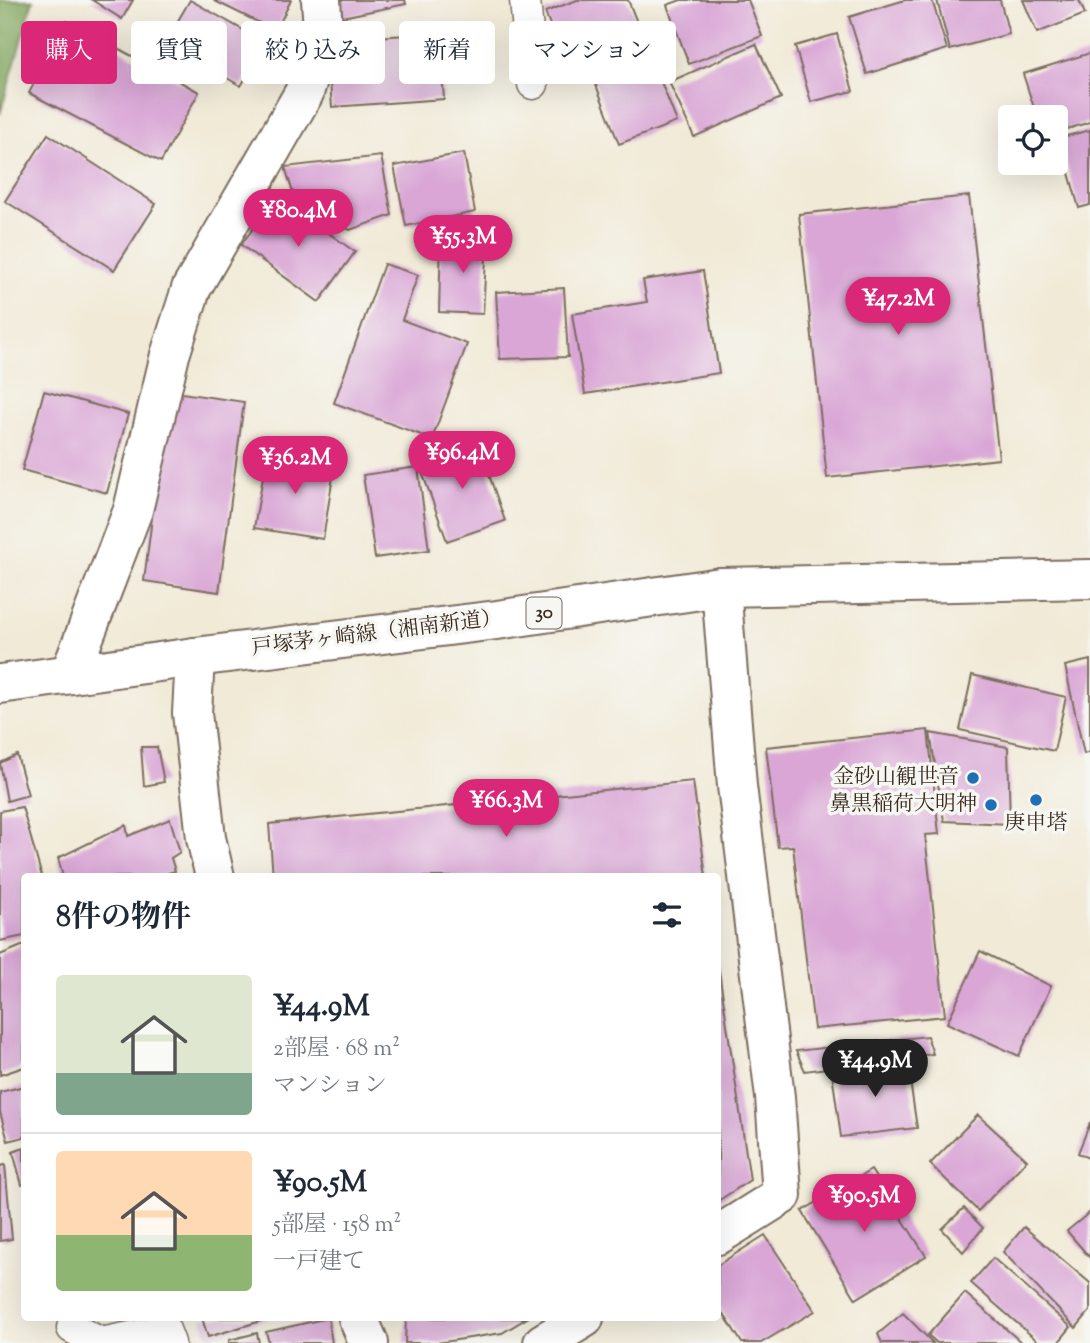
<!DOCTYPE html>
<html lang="ja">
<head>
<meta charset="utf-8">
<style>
	:root { --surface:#fff; --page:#f2f2f3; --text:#1f2937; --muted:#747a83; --line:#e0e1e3; --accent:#db2777 }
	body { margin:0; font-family:"Sorts Mill Goudy","Noto Serif JP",serif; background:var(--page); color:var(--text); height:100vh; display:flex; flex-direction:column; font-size:26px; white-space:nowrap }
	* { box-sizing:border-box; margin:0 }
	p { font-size:23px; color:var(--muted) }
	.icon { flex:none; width:38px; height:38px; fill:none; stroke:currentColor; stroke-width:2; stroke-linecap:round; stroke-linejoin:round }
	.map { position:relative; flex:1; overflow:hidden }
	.side { position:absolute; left:21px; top:873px; width:700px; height:448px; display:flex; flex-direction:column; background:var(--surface); border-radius:7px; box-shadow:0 7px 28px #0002 }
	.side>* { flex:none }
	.top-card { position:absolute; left:21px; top:21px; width:700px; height:63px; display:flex; gap:14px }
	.tools { position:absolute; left:998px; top:105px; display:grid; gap:14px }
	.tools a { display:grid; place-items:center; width:70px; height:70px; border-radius:7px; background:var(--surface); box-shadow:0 7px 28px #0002; font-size:35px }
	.price { position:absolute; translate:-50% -60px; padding:0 16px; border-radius:24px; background:var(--accent); color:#fff; font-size:23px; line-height:46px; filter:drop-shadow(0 2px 4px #0008) }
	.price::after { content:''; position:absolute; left:50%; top:42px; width:21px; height:16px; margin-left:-10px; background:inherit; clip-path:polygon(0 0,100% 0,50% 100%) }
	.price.active { background:#222; color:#fff }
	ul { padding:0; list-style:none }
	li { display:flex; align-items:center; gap:21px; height:175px; padding:0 35px }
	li+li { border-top:2px solid var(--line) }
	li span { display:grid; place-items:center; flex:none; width:196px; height:140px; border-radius:7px; color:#555 }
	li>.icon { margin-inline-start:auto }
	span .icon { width:84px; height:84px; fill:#fffc; stroke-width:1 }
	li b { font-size:30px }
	h2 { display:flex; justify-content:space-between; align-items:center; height:84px; padding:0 35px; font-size:30px }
	.chip { padding:0 24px; border-radius:7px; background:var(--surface); box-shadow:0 7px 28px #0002; font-size:24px; line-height:63px }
	.chip.active { background:var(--accent); color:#fff }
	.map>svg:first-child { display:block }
	.forest { fill:#80a65c; stroke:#5e683d; stroke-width:2 }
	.building { fill:#d9a6d6 }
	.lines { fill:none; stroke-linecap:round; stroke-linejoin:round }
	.lane-casing { stroke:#7b6d5f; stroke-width:33 }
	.street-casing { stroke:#7b6d5f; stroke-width:42 }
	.primary-casing { stroke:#7b6d5f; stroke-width:42 }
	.lane { stroke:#fff; stroke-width:30 }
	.street { stroke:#fff; stroke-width:38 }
	.primary { stroke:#fff; stroke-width:38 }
	.poi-dot { fill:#1f6fb2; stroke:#f6f6f2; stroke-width:2.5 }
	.labels { text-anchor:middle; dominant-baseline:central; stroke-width:7; stroke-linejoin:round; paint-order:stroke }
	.shield { fill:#f6f6f2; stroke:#73675e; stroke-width:2 }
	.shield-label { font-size:19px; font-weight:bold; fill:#3b2a1e }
	.street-label { font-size:21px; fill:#3b2a1e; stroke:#f6f6f2 }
	.poi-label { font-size:21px; fill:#3b2a1e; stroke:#f6f6f2; text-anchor:end }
</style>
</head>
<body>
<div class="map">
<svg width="1090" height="1343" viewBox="0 0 1090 1343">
	<rect width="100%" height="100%" fill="#f6f6f2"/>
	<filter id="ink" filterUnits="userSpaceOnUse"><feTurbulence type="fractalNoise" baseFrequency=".0143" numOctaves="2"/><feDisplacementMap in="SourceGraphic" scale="14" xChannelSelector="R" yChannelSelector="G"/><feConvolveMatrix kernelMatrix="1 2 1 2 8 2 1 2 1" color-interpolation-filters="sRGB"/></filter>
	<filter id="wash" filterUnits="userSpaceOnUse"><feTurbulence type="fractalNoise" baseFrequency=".00686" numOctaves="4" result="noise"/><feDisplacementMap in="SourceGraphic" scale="28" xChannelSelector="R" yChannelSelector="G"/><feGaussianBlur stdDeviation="1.57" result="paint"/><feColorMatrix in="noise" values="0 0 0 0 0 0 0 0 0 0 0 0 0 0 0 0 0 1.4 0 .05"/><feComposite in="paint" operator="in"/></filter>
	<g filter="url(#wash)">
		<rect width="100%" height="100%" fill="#f1ead7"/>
		<!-- forest -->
		<polygon class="forest" points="0,0 33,0 0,114"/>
		<g id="blocks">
			<!-- building -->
			<g class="building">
				<polygon points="92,0 133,0 122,19"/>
				<polygon points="190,0 266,43 241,86 165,43"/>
				<polygon points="213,0 291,0 276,31"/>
				<polygon points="339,0 405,0 406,4 342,17"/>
				<polygon points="577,0 628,0 677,122 619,144 587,62 568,70 545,12"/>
				<polygon points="681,0 748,0 762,36 689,64 667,5"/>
				<polygon points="905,0 932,0 947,49 867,74 849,17"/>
				<polygon points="937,0 1000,0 1009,34 950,50"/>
				<polygon points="1023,0 1079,0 1085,14 1037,33"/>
				<polygon points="67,21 199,92 161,162 29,93"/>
				<polygon points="439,33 444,99 332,107 328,57 377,54 376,37"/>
				<polygon points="837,34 853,91 811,102 795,46"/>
				<polygon points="756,44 781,98 694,137 669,82"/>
				<polygon points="1090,53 1090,122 1055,133 1055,117 1037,117 1023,74"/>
				<polygon points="1090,130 1090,205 1079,208 1059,138"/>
				<polygon points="48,134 156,204 114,270 5,201"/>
				<polygon points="464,153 475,212 406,226 394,166"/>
				<polygon points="381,156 392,215 350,230 295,199 285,167"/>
				<polygon points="277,196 355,252 319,302 241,245"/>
				<polygon points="969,196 999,459 827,478 799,214"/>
				<polygon points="441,237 487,238 483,314 439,312"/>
				<polygon points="384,264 418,275 402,320 467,344 432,439 334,403"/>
				<polygon points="703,271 719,373 585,394 572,314 647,302 643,280"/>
				<polygon points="564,288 568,357 500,359 496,292"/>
				<polygon points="44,391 128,414 107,493 22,470"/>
				<polygon points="168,391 244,402 219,592 144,581"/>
				<polygon points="477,440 505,521 447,541 418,461"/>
				<polygon points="267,454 335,464 323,539 254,528"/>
				<polygon points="418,467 429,550 375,558 363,475"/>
				<polygon points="1090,660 1090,752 1084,754 1065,666"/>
				<polygon points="972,675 1066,697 1054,751 960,730"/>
				<polygon points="928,730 939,834 925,835 945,1016 814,1029 793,846 778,847 766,747"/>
				<polygon points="930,733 1008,747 1010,824 944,821"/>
				<polygon points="141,747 157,747 164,782 144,786"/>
				<polygon points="17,755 28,795 7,801 0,763"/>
				<polygon points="693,781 706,877 273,877 269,824"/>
				<polygon points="22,807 42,877 24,877 24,936 0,941 0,811"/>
				<polygon points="170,819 180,852 171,858 175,871 154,877 63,877 58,858 126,825 128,836"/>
				<polygon points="24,945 24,1067 0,1075 0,955"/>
				<polygon points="980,951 1051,986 1019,1056 947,1023"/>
				<polygon points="718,964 750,1180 718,1201"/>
				<polygon points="927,1036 933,1054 805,1071 796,1051"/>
				<polygon points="916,1061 920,1072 909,1074 917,1128 841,1137 832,1073"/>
				<polygon points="24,1086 24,1137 8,1141 0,1112 0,1092"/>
				<polygon points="978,1115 1027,1160 978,1211 930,1164"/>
				<polygon points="1090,1123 1090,1159 1078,1153"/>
				<polygon points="24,1148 24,1184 22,1185 13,1152"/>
				<polygon points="5,1165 12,1239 0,1241 0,1166"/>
				<polygon points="871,1170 926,1256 856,1299 802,1211"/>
				<polygon points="964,1208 983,1228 963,1252 942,1229"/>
				<polygon points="1090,1212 1090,1258 1067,1231"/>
				<polygon points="1024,1227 1090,1283 1090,1311 1076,1328 1003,1252"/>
				<polygon points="765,1235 815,1311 761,1343 742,1343 718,1305 718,1265"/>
				<polygon points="993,1258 1071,1327 1058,1343 1040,1343 971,1283"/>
				<polygon points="965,1293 1022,1343 937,1343 928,1335"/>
				<polygon points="903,1313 933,1343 882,1343 878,1334"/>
				<polygon points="202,1318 271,1318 208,1337"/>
				<polygon points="328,1318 332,1343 269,1343 266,1332"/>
				<polygon points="406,1318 527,1318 502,1333 437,1343 405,1343"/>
				<polygon points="257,1333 259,1343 229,1343 229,1340"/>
			</g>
		</g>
	</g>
	<g filter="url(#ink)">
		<use href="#blocks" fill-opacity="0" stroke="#7b6d5f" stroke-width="2"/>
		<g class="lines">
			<!-- lane casing -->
			<g class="lane-casing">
				<g id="lane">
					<polyline points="525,0 533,84"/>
					<polyline points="72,1328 101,1343 165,1330 170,1343"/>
				</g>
			</g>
			<!-- street casing -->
			<g class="street-casing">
				<g id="street">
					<polyline points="195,657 192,713 206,838 215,877"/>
					<polyline points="70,674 133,510 170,355 191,289 304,93 323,29 321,0"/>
					<polyline points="718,1235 782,1195 775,1097 737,786 721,587"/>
					<polyline points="358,1318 369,1343"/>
					<polyline points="543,1343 584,1318"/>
				</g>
			</g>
			<!-- primary casing -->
			<g class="primary-casing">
				<polyline id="primary" points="0,684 195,657 497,620 721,587 1090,579"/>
			</g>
			<!-- lane -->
			<use href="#lane" class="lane"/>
			<!-- street -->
			<use href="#street" class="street"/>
			<!-- primary -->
			<use href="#primary" class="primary"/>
		</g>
	</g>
	<!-- markers -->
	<g class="poi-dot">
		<circle cx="973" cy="778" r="7"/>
		<circle cx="1036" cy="800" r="7"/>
		<circle cx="991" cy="805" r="7"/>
	</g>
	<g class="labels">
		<!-- shield labels -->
		<rect class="shield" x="526.5" y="597.5" width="35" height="31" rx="5"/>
		<g class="shield-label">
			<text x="544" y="613">30</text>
		</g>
		<!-- street labels -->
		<g class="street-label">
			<text transform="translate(377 634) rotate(-7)">戸塚茅ヶ崎線（湘南新道）</text>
		</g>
		<!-- poi labels -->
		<g class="poi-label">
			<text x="959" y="778">金砂山観世音</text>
			<text x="977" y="805">鼻黒稲荷大明神</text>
			<text x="1036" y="824" text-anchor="middle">庚申塔</text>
		</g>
	</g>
</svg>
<div class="tools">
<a><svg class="icon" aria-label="locate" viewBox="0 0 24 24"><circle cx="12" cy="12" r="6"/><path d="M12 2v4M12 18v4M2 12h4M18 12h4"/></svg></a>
</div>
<b class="price" style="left:298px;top:249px">¥80.4M</b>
<b class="price" style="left:463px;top:275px">¥55.3M</b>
<b class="price" style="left:898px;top:337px">¥47.2M</b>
<b class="price" style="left:462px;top:491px">¥96.4M</b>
<b class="price" style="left:295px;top:496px">¥36.2M</b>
<b class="price" style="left:506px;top:839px">¥66.3M</b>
<b class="price active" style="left:875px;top:1099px">¥44.9M</b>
<b class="price" style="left:864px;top:1234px">¥90.5M</b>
<div class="top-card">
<a class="chip active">購入</a>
<a class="chip">賃貸</a>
<a class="chip">絞り込み</a>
<a class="chip">新着</a>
<a class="chip">マンション</a>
</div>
<section class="side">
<h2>8件の物件<svg class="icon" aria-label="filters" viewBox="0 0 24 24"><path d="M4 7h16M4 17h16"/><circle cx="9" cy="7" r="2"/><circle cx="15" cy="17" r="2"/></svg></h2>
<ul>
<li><span style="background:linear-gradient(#dfe7d0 70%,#7fa58c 0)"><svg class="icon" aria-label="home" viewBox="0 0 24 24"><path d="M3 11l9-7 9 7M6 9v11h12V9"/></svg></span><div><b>¥44.9M</b><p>2部屋 · 68 m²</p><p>マンション</p></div></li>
<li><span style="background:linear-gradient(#ffd9b3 60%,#8fb573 0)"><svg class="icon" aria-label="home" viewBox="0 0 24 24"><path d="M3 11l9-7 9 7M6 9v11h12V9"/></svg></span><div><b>¥90.5M</b><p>5部屋 · 158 m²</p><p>一戸建て</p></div></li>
</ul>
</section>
</div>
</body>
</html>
